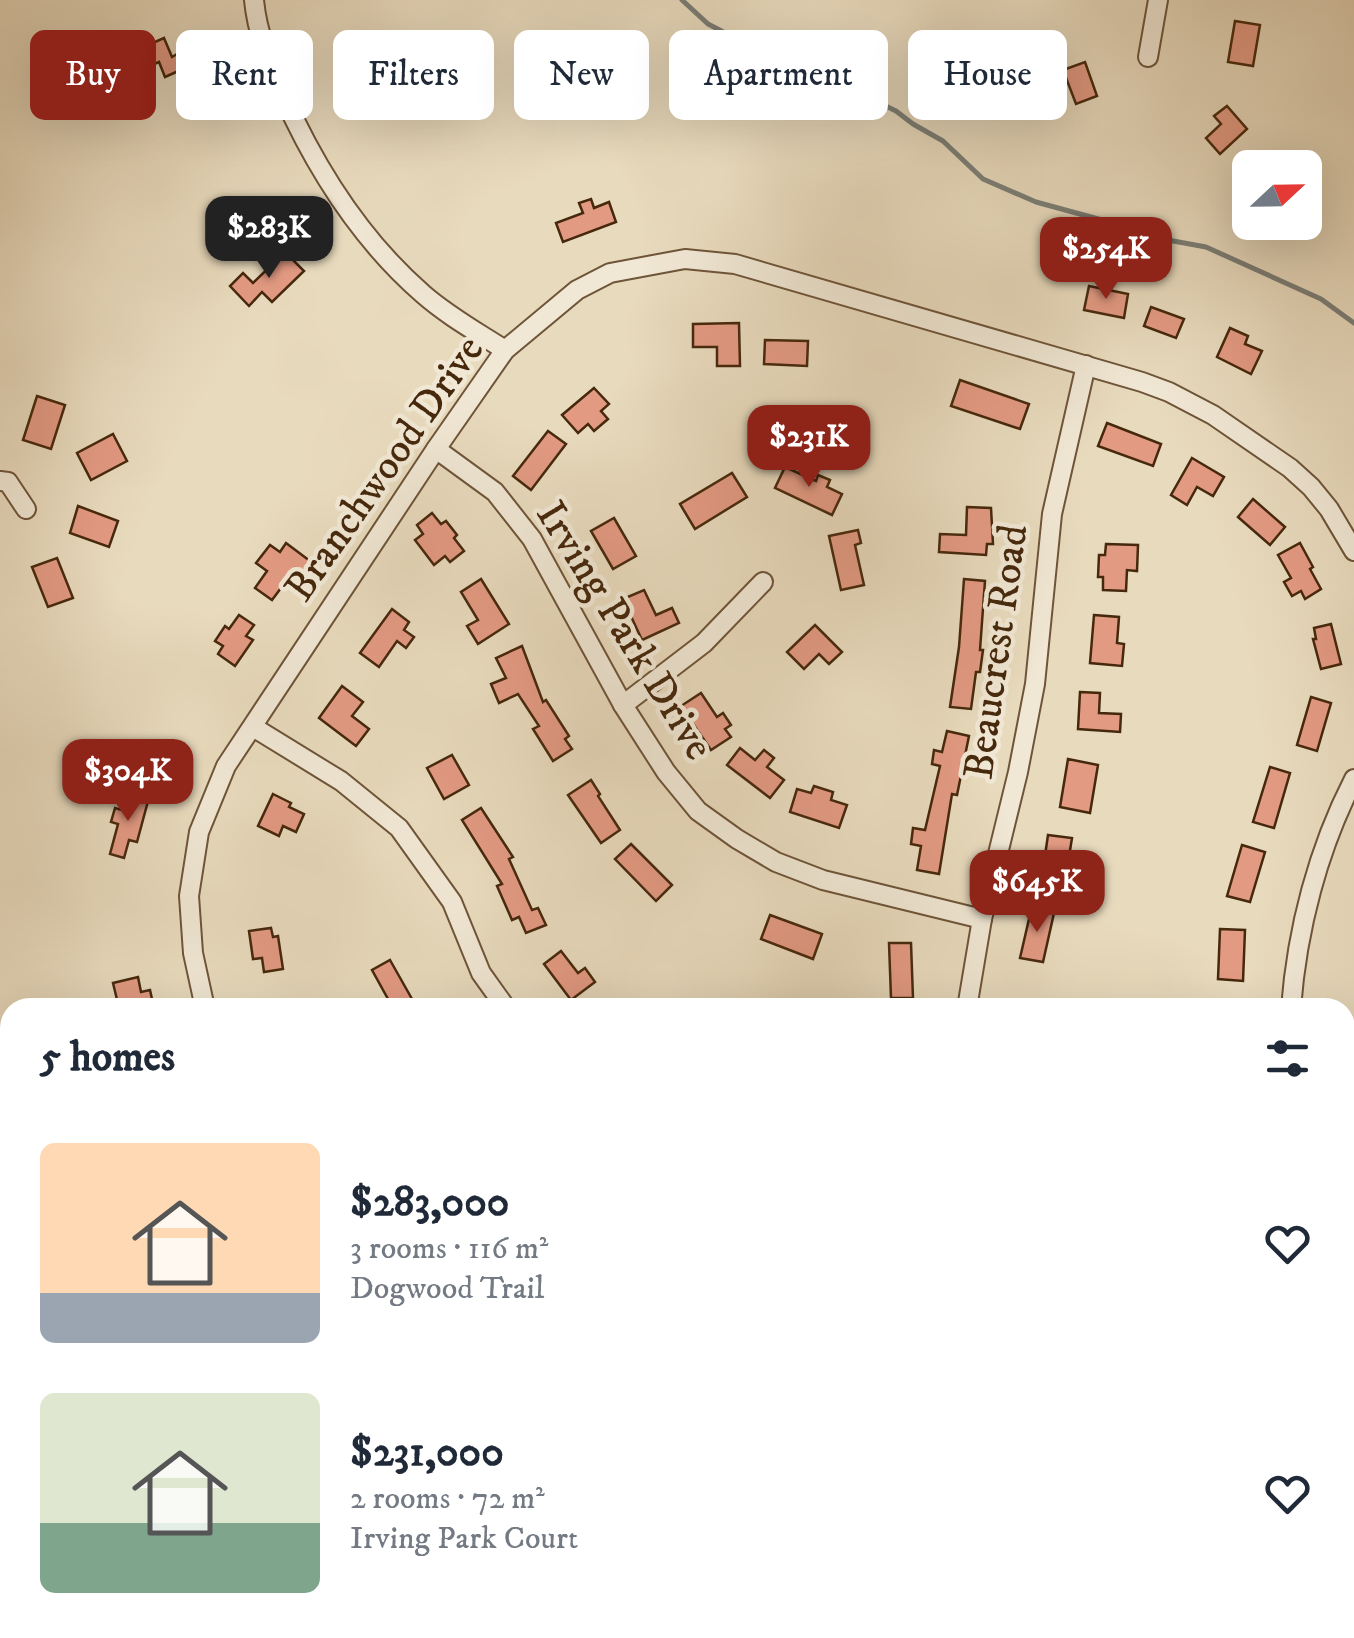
<!DOCTYPE html>
<html lang="en">
<head>
<meta charset="utf-8">
<style>
	:root { --surface:#fff; --page:#f2f2f3; --text:#1f2937; --muted:#747a83; --accent:#8f2418 }
	body { margin:0; font-family:"IM FELL DW Pica",serif; background:var(--page); color:var(--text); height:100vh; display:flex; flex-direction:column; font-size:38px; white-space:nowrap }
	* { box-sizing:border-box; margin:0 }
	p { font-size:32px; color:var(--muted) }
	.icon { flex:none; width:55px; height:55px; fill:none; stroke:currentColor; stroke-width:2; stroke-linecap:round; stroke-linejoin:round }
	.map { position:relative; flex:1; overflow:hidden }
	.side { position:absolute; left:0px; top:998px; width:1355px; height:642px; display:flex; flex-direction:column; background:var(--surface); border-radius:30px 30px 0 0; box-shadow:0 10px 40px #0002 }
	.side>* { flex:none }
	.top-card { position:absolute; left:30px; top:30px; width:1295px; height:90px; display:flex; gap:20px }
	.needle { width:65px; rotate:68deg }
	.buttons { position:absolute; left:1232px; top:150px; display:grid; gap:20px }
	.buttons a { display:grid; place-items:center; width:90px; height:90px; border-radius:15px; background:var(--surface); box-shadow:0 10px 40px #0002; font-size:50px }
	.price { position:absolute; translate:-50% -85px; padding:0 22px; border-radius:20px; background:var(--accent); color:#fff; font-size:32px; line-height:65px; filter:drop-shadow(0 2px 5px #0008) }
	.price::after { content:''; position:absolute; left:50%; top:60px; width:30px; height:22px; margin-left:-15px; background:inherit; clip-path:polygon(0 0,100% 0,50% 100%) }
	.price.on { background:#222; color:#fff }
	ul { padding:0; list-style:none }
	li { display:flex; align-items:center; gap:30px; height:250px; padding:0 40px }
	li span { display:grid; place-items:center; flex:none; width:280px; height:200px; border-radius:15px; color:#555 }
	li>.icon { margin-inline-start:auto }
	span .icon { width:120px; height:120px; fill:#fffc; stroke-width:1 }
	li b { font-size:42px }
	h2 { display:flex; justify-content:space-between; align-items:center; height:120px; padding:0 40px; font-size:42px }
	.chip { padding:0 35px; border-radius:15px; background:var(--surface); box-shadow:0 10px 40px #0002; font-size:35px; line-height:90px }
	.chip.on { background:var(--accent); color:#fff }
	.map>svg:first-child { display:block }
	.lines { fill:none; stroke-linecap:round; stroke-linejoin:round }
	.stream { stroke:#7a7e76; stroke-width:5 }
	.building { fill:#e39a83; stroke:#46280c; stroke-width:2.5 }
	.minor-casing { stroke:#6e5438; stroke-width:22 }
	.minor { stroke:#f0e7d4; stroke-width:18 }
	.labels { text-anchor:middle; dominant-baseline:central; stroke-width:9; stroke-linejoin:round; paint-order:stroke }
	.street-label { font-size:42px; fill:#46280c; stroke:#f0e7d4 }
</style>
</head>
<body>
<div class="map">
<svg width="1354" height="1638" viewBox="0 0 1354 1638">
	<rect width="100%" height="100%" fill="#e8dabd"/>
	<filter id="stains"><feTurbulence type="fractalNoise" baseFrequency=".002" numOctaves="4"/><feColorMatrix values="0 0 0 0 .2 0 0 0 0 .09 0 0 0 0 .02 0 0 0 .5 -.17"/></filter>
	<radialGradient id="worn" r=".72"><stop offset=".6" stop-color="#630" stop-opacity="0"/><stop offset="1" stop-color="#630" stop-opacity=".3"/></radialGradient>
	<g class="lines">
		<!-- stream -->
		<polyline class="stream" points="682,0 708,24 735,38 783,50 827,71 853,90 896,111 913,124 943,141 983,179 1036,202 1124,226 1146,236 1206,247 1321,299 1354,323"/>
	</g>
	<!-- building -->
	<g class="building">
		<polygon points="1235,21 1260,25 1253,66 1228,62"/>
		<polygon points="164,38 172,57 177,54 183,69 165,77 159,62 145,68 137,50"/>
		<polygon points="1085,62 1097,96 1076,104 1063,70"/>
		<polygon points="1227,106 1247,129 1220,154 1206,138 1221,124 1214,116"/>
		<polygon points="591,199 594,208 609,202 616,222 563,242 556,223 583,213 579,203"/>
		<polygon points="285,252 304,271 272,302 262,292 249,306 230,286 243,273 253,283"/>
		<polygon points="1089,286 1128,294 1124,318 1084,310"/>
		<polygon points="1151,307 1184,319 1176,338 1144,326"/>
		<polygon points="739,323 740,366 717,366 717,347 693,347 693,324"/>
		<polygon points="1230,328 1248,336 1245,344 1262,351 1251,374 1217,357"/>
		<polygon points="765,340 808,341 807,366 764,364"/>
		<polygon points="960,380 1029,404 1020,429 951,406"/>
		<polygon points="594,388 609,404 601,411 608,419 594,431 588,424 578,433 562,415"/>
		<polygon points="37,396 65,405 51,449 23,440"/>
		<polygon points="1107,423 1161,444 1153,466 1098,446"/>
		<polygon points="548,431 566,444 531,490 513,476"/>
		<polygon points="113,434 127,461 91,480 77,453"/>
		<polygon points="1192,458 1224,477 1213,496 1197,487 1187,505 1171,495"/>
		<polygon points="785,467 816,481 818,475 830,480 827,487 842,494 832,515 775,488"/>
		<polygon points="732,473 747,497 695,529 680,504"/>
		<polygon points="1253,499 1285,527 1270,545 1238,517"/>
		<polygon points="78,506 118,521 109,547 70,533"/>
		<polygon points="967,507 991,508 993,544 987,544 986,555 939,552 940,534 966,535"/>
		<polygon points="432,513 441,524 446,521 457,535 454,538 464,551 450,562 445,556 434,565 415,540 423,534 417,525"/>
		<polygon points="614,518 636,556 613,569 591,531"/>
		<polygon points="858,530 861,543 855,545 864,585 841,590 829,536"/>
		<polygon points="286,543 314,564 306,575 296,568 272,600 255,588 267,571 256,563 270,545 280,552"/>
		<polygon points="1300,543 1313,567 1310,569 1321,589 1305,599 1301,591 1292,596 1284,582 1291,578 1278,555"/>
		<polygon points="1106,544 1138,545 1137,571 1127,570 1126,591 1103,590 1103,577 1098,577 1099,555 1105,555"/>
		<polygon points="57,558 73,598 48,607 32,567"/>
		<polygon points="481,579 509,624 478,644 467,626 478,620 461,592"/>
		<polygon points="964,579 985,581 980,650 983,650 980,672 976,672 971,709 950,707 959,647"/>
		<polygon points="644,590 656,615 672,608 679,623 642,640 623,599"/>
		<polygon points="392,609 409,622 404,630 414,637 406,648 397,641 379,667 360,653"/>
		<polygon points="239,615 254,625 246,636 253,640 235,666 218,654 223,646 215,641 225,626 229,629"/>
		<polygon points="1094,615 1119,617 1117,643 1124,644 1122,666 1090,663"/>
		<polygon points="1331,624 1341,664 1321,669 1313,639 1316,639 1314,628"/>
		<polygon points="815,625 842,652 829,664 819,654 804,669 787,652"/>
		<polygon points="522,646 543,702 546,700 569,736 565,739 572,749 553,761 533,729 539,726 518,694 499,703 491,684 506,678 496,658"/>
		<polygon points="342,686 363,702 352,716 369,729 356,746 319,718"/>
		<polygon points="1080,692 1100,693 1099,713 1121,714 1120,732 1078,729"/>
		<polygon points="701,693 717,717 723,713 731,725 725,729 731,737 711,750 681,706"/>
		<polygon points="1311,697 1331,703 1317,751 1297,745"/>
		<polygon points="947,731 969,736 957,795 952,794 939,874 917,870 921,846 911,844 913,828 925,830 940,766 932,764 934,750 942,752"/>
		<polygon points="148,744 176,757 165,782 137,769"/>
		<polygon points="740,748 755,760 764,750 774,758 767,767 784,780 770,798 727,765"/>
		<polygon points="452,755 469,785 444,799 427,768"/>
		<polygon points="1068,759 1098,765 1090,813 1060,807"/>
		<polygon points="1270,767 1290,773 1274,828 1253,822"/>
		<polygon points="591,780 600,794 598,796 620,830 601,843 568,795"/>
		<polygon points="814,786 833,792 831,800 847,805 839,828 790,812 797,789 811,793"/>
		<polygon points="273,794 291,803 289,807 304,814 296,832 283,826 279,836 258,826"/>
		<polygon points="127,795 148,801 137,842 129,840 124,858 110,854 118,824 111,822 115,808 122,810"/>
		<polygon points="481,808 513,857 509,859 532,910 538,908 546,925 526,933 519,917 512,920 497,886 502,884 462,820"/>
		<polygon points="1048,835 1072,838 1066,875 1072,876 1070,888 1041,883"/>
		<polygon points="631,844 672,885 656,901 615,859"/>
		<polygon points="1242,845 1265,852 1250,902 1227,896"/>
		<polygon points="1032,906 1054,913 1043,962 1020,958"/>
		<polygon points="770,915 822,934 813,959 761,939"/>
		<polygon points="271,928 273,937 278,936 283,969 264,972 262,958 253,959 249,931"/>
		<polygon points="1220,929 1245,930 1243,981 1218,979"/>
		<polygon points="889,943 911,943 913,998 891,998"/>
		<polygon points="561,951 578,973 585,968 595,982 571,1000 544,964"/>
		<polygon points="390,960 412,999 397,1008 393,1008 372,970"/>
		<polygon points="138,977 141,992 150,990 154,1008 119,1008 113,983"/>
	</g>
	<g class="lines">
		<!-- minor casing -->
		<g class="minor-casing">
			<g id="minor">
				<path d="M254,0c3,33 16,65 29,95 33,74 78,145 140,199 25,22 54,38 82,56"/>
				<polyline points="1148,57 1158,0"/>
				<polyline points="436,449 495,492 532,539 623,705 666,772 698,811 737,839 776,862 823,880 982,919"/>
				<polyline points="0,481 8,482 26,509"/>
				<polyline points="623,705 704,643 763,582"/>
				<polyline points="253,727 341,781 399,828 452,902 481,973 506,1008"/>
				<polyline points="205,1008 193,953 189,896 199,832 226,766 436,449 505,350 577,290 610,273 685,259 735,264 1142,382 1169,392 1213,415 1290,468 1311,487 1329,509 1354,551"/>
				<polyline points="967,1008 982,919 1018,772 1035,684 1052,514 1086,365"/>
				<path d="M1291,1008c6,-79 27,-159 63,-229"/>
				<polyline points="0,1550 10,1557"/>
				<polyline points="116,1630 128,1638"/>
				<polyline points="934,1630 942,1638"/>
				<polyline points="1300,1630 1307,1638"/>
				<polyline points="1011,1638 1016,1630"/>
			</g>
		</g>
		<!-- minor -->
		<use href="#minor" class="minor"/>
	</g>
	<g class="labels">
		<!-- street labels -->
		<g class="street-label">
			<text transform="translate(385 469) rotate(-55)">Branchwood Drive</text>
			<text transform="translate(624 631) rotate(58)">Irving Park Drive</text>
			<text transform="translate(997 652) rotate(-82)">Beaucrest Road</text>
		</g>
	</g>
	<rect width="100%" height="100%" filter="url(#stains)"/>
	<rect width="100%" height="100%" fill="url(#worn)"/>
</svg>
<div class="buttons">
<a><svg class="needle" viewBox="-14 -14 28 28"><path d="M0-13l5 13h-10z" fill="#e53935"/><path d="M0 13l5-13h-10z" fill="#747a83"/></svg></a>
</div>
<b class="price on" style="left:269px;top:281px">$283K</b>
<b class="price" style="left:1106px;top:302px">$254K</b>
<b class="price" style="left:809px;top:490px">$231K</b>
<b class="price" style="left:128px;top:824px">$304K</b>
<b class="price" style="left:1037px;top:935px">$645K</b>
<div class="top-card">
<a class="chip on">Buy</a>
<a class="chip">Rent</a>
<a class="chip">Filters</a>
<a class="chip">New</a>
<a class="chip">Apartment</a>
<a class="chip">House</a>
</div>
<section class="side">
<h2>5 homes<svg class="icon" aria-label="filters" viewBox="0 0 24 24"><path d="M4 7h16M4 17h16"/><circle cx="9" cy="7" r="2"/><circle cx="15" cy="17" r="2"/></svg></h2>
<ul>
<li><span style="background:linear-gradient(#ffd9b3 75%,#9aa5b1 0)"><svg class="icon" aria-label="home" viewBox="0 0 24 24"><path d="M3 11l9-7 9 7M6 9v11h12V9"/></svg></span><div><b>$283,000</b><p>3 rooms · 116 m²</p><p>Dogwood Trail</p></div><svg class="icon" aria-label="heart" viewBox="0 0 24 24"><path d="M12 20l-8-8c-3-5 5-10 8-4 3-6 11-1 8 4z"/></svg></li>
<li><span style="background:linear-gradient(#dfe7d0 65%,#7fa58c 0)"><svg class="icon" aria-label="home" viewBox="0 0 24 24"><path d="M3 11l9-7 9 7M6 9v11h12V9"/></svg></span><div><b>$231,000</b><p>2 rooms · 72 m²</p><p>Irving Park Court</p></div><svg class="icon" aria-label="heart" viewBox="0 0 24 24"><path d="M12 20l-8-8c-3-5 5-10 8-4 3-6 11-1 8 4z"/></svg></li>
</ul>
</section>
</div>
</body>
</html>
